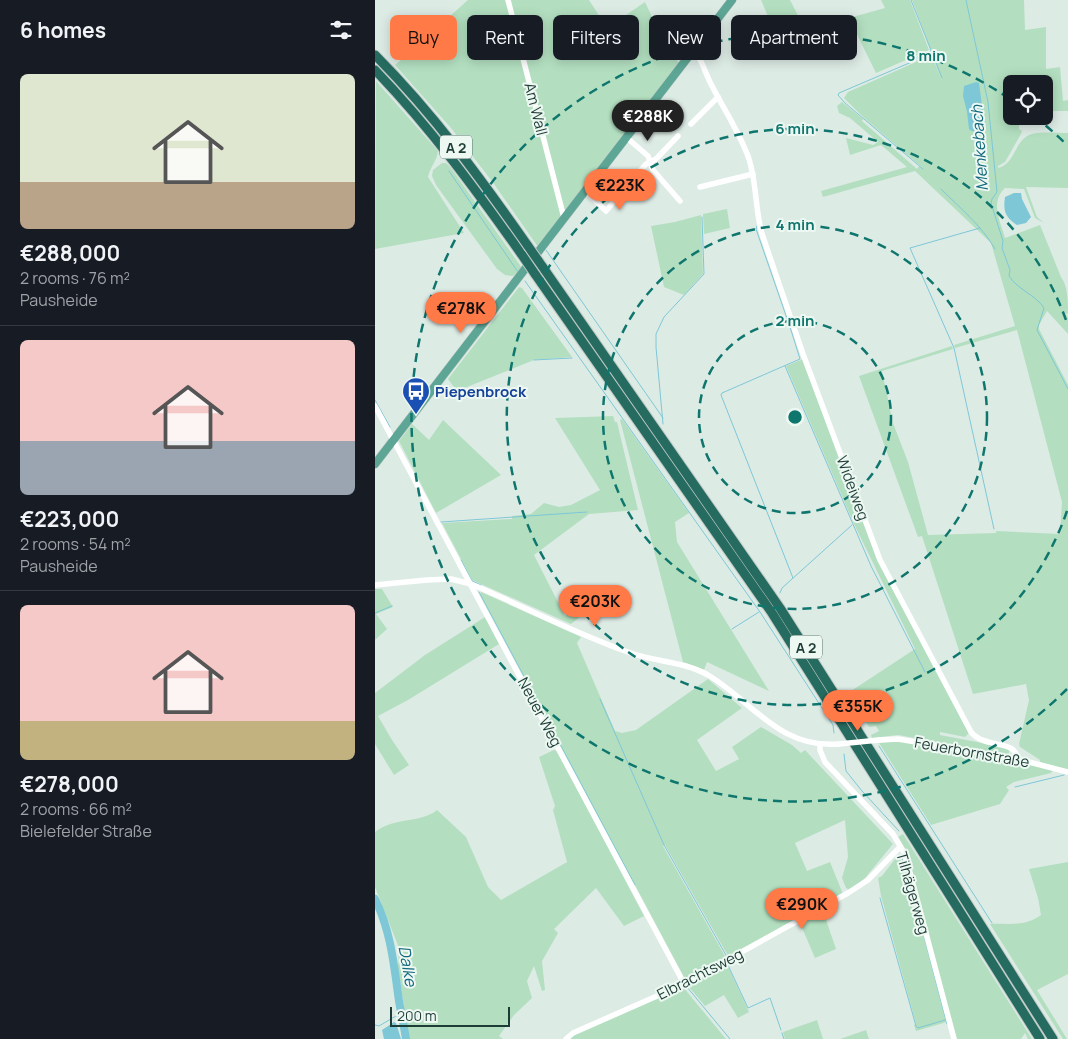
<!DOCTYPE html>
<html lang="en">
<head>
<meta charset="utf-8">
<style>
	:root { --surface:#171b24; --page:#20242c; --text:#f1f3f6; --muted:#9ea1a6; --line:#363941; --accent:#ff7a47 }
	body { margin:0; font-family:Manrope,sans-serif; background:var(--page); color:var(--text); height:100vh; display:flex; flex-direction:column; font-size:19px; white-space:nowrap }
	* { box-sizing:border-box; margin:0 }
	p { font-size:16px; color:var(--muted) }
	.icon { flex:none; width:28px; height:28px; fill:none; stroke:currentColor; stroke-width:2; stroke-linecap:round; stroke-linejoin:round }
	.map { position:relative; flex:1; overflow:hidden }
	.sheet { display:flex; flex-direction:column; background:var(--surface); width:375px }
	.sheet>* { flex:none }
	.top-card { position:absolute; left:15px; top:15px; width:475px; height:45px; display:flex; gap:10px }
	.tools { position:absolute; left:628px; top:75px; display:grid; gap:10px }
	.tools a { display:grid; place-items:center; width:50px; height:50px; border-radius:8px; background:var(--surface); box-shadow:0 2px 12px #0003; font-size:25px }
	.scale { position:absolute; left:15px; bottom:12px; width:120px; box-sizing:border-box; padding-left:5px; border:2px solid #1d3c35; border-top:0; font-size:14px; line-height:18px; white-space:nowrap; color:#1d3c35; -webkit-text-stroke:4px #eef8f3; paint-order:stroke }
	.price { position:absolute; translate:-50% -42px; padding:0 11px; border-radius:18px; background:var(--accent); color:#111; font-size:16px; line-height:32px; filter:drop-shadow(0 1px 2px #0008) }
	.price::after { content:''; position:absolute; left:50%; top:30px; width:15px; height:11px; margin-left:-8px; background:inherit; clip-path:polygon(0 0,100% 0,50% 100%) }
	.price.current { background:#222; color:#fff }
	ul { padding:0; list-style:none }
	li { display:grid; align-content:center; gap:10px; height:265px; padding:0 20px }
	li+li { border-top:1px solid var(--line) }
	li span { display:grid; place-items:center; height:155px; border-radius:8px; color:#555 }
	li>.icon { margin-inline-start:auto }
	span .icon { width:90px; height:90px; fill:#fffc; stroke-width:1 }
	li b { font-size:21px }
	h2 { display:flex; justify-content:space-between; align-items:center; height:60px; padding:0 20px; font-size:21px }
	.chip { padding:0 18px; border-radius:8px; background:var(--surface); box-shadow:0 2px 12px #0003; font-size:18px; line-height:45px }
	.chip.current { background:var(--accent); color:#111 }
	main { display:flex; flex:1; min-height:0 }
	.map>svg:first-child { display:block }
	.green { fill:#b3dfc0 }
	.water { fill:#7ec7d7 }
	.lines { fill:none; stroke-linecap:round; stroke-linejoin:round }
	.stream { stroke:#7ec7d7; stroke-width:1 }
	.river { stroke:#7ec7d7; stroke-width:8 }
	.major-casing { stroke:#c0c8c6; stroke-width:9 }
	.highway-casing { stroke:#c0c8c6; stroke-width:11 }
	.minor { stroke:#fff; stroke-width:5.5 }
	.major { stroke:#5da695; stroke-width:8 }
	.highway { stroke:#266b5f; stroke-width:9 }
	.highway-bridge-casing { stroke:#c0c8c6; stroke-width:11; stroke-linecap:butt }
	.minor-bridge { stroke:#fff; stroke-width:5.5 }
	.highway-bridge { stroke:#266b5f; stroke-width:9 }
	.ring { fill:none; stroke:#0f766e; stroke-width:2.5; stroke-dasharray:9 6 }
	.labels { text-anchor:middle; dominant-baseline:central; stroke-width:4; stroke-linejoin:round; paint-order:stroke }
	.shield { fill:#eef8f3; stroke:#5c746e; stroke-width:1 }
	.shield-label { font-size:14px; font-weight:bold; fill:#1d3c35 }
	.street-label { font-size:15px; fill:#1d3c35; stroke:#eef8f3 }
	.transit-label { font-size:15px; font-weight:bold; fill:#164399; stroke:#eef8f3; text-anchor:start }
	.water-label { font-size:16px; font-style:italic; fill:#12687e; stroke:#eef8f3 }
	.centre { fill:#0f766e; stroke:#eef8f3; stroke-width:2.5 }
	.ring-label { font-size:15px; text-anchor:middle; font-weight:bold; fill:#0f766e; stroke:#eef8f3; stroke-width:4; stroke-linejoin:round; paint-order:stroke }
</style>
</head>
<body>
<main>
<section class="sheet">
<h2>6 homes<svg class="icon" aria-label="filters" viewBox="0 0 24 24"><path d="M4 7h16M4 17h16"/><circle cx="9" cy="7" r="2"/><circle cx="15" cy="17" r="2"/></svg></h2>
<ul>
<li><span style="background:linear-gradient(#dfe7d0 70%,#b9a48a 0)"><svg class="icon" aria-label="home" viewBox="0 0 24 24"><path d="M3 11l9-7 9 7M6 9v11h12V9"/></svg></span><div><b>€288,000</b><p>2 rooms · 76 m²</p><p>Pausheide</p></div></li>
<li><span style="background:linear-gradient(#f6c9c9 65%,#9aa5b1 0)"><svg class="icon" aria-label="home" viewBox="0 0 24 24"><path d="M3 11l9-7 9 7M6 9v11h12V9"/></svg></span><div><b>€223,000</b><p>2 rooms · 54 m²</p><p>Pausheide</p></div></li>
<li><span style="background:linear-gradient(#f6c9c9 75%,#c2b280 0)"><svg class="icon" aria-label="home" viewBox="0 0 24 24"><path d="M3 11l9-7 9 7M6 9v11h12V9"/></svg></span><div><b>€278,000</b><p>2 rooms · 66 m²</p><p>Bielefelder Straße</p></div></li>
</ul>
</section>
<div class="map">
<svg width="693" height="1039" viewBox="0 0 693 1039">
	<rect width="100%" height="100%" fill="#ddebe5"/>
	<!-- green -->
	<g class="green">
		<polygon points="93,0 214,0 232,28 270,2 289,42 304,63 163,247 119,184 76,128 20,65"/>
		<polygon points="386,0 415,0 430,29 403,40"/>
		<polygon points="506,0 535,0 554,50 501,73 474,18 510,8"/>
		<path d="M537,0h112l1,30 21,-3v42l14,-2 3,34 5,-1v11h-24v-27h-33v32h8v13l3,2 -1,3 -16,28 -7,4v2c17,-4 16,-26 31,-33 9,-4 29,-2 39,-2v55l-42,-1 11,30 7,6 -9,-5 -11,-29 -19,-1c-15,14 -5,33 0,50l35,-13 21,52c7,9 7,24 7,36l-2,1 2,4v16l-21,-23 -8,14v4l29,56v385l-28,-8v-2l-20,-13 -1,-3 10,-44 -3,-16 -53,10 -51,-158 -4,1 -59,-161 93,-30 1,3 -71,22 11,52 15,39 20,73 68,-2v-2l64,3 2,-32 -45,-172 -62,18 -1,-3 61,-19 -24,-83 -76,-72 -92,26 -2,-6 86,-24 -26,-22 -31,10 -4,-17 27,7 5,-3 -28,-24 -11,-5 -2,-7 5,-4 21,17 -1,2 55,48 2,-3 5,3 -60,-51 -20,-20 4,-6 68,-30 2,-5 9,-3 5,2 11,27z"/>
		<path d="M1,81l62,70c-1,10 -8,16 -10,26l36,56 -89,16z"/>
		<polygon points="67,163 71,163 76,168 147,268 138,276 130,275 122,269 61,185 57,176 58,170"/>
		<polygon points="352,209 355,228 329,234 328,214"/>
		<polygon points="326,215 328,274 309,295 289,287 276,226 300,222"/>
		<polygon points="144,287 147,288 197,357 159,360 82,391 73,379"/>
		<polygon points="428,359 504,563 594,733 590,737 565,732 565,735 628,747 634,750 634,755 523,735 497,738 496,735 504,731 501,726 494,727 473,693 540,649 479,524 411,366"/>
		<polygon points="238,416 240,422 242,422 263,510 214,514 159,555 190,616 232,586 236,592 196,624 97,580 67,523 137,519 137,516 156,514 169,503 184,507 196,505 225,490 180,418"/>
		<polygon points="247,419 314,513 300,522 302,542 394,691 332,662 329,670 308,662 245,420"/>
		<polygon points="68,420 126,475 61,513 24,441 37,424 54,440"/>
		<polygon points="0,589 7,589 18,607 1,614 12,629 0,640"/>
		<polygon points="106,592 206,637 202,643 240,731 247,733 261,730 333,679 367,708 322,740 341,771 364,759 357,747 386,727 417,745 426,753 430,750 518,844 490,878 475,890 471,888 467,878 473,857 470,820 420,843 432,871 455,862 468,894 353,956 290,845 288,846 351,958 310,979 105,594"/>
		<polygon points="110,617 124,644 33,700 3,716 17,740 34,765 19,775 0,744 0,693 50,655"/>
		<polygon points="523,741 634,760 678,770 676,773 639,782 631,787 634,790 625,804 556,825 504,743"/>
		<path d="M179,750l3,1 87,165 -20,10 -28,-38 -42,41 4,4 -16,28 3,29 -3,1 -8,-25 -7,15 5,17 -18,17 -15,21 4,3h-94l-11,-71 1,-20 -24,-61v-55c21,-16 45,-8 62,-22l29,27 22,50 13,13 66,-38 -14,-52 2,-4 -16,-49z"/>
		<polygon points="528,834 657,1039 653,1039 650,1033 646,1039 582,1039 532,854 523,837"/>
		<polygon points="525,858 542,928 547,928 572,1022 541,1031 539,1025 541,1024 506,896 503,878 507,876 520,859"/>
		<path d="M693,862v112l-31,16 30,49h-4l-73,-115c18,-1 35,3 51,-9l-3,-17 -9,-29z"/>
		<polygon points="448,911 461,949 440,958 425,923"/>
		<polygon points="352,964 374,1012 363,1018 349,995 330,1006 313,986"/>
		<polygon points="308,987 351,1039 192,1039 194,1037"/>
		<polygon points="442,1020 448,1039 410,1039 408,1032"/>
		<polygon points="491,1030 494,1039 465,1039"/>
	</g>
	<!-- water -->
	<g class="water">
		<path d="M601,82l3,1 6,45c-4,4 -12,5 -16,1l-2,-17 -4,-16 1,-10z"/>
		<path d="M639,193h7l1,6 9,18 -5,6 -9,2c-12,-8 -14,-14 -12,-28z"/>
		<polygon points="19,1022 21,1023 26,1039 9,1039 7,1030"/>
	</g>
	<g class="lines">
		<!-- stream -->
		<g class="stream">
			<polyline points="536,0 567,78"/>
			<path d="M591,0l22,102 9,90 -5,7 -1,4 12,38 -1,7 8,22 -1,6c9,14 27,19 35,32l-7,22 31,59"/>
			<polyline points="548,169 470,103 463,95 464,93 539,61 542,57 556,51"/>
			<polyline points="74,171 143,272"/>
			<path d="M566,189c19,19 41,37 54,60"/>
			<polyline points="382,226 381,229 416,330 425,359 347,393 346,395 418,578"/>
			<polyline points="605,228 535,248 579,348 619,529"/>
			<polyline points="171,250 288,418"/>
			<polyline points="150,281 385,612 458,725 459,733"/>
			<polyline points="159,360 197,358"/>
			<polyline points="410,366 496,566 550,672"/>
			<polyline points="0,400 15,427"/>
			<polyline points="288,424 281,347 281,334 289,317 329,274 327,217"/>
			<polyline points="66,522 212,512"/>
			<polyline points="86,560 97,581 106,585"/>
			<polyline points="104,592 260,885"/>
			<polyline points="405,593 407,588 477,525"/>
			<polyline points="0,613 17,606"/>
			<polyline points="357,629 384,612"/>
			<polyline points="225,699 289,845 352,957"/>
			<polyline points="504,746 617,923"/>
			<polyline points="469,754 471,771 487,791 524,831"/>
			<polyline points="640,787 689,775"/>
			<polyline points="526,855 539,898"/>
			<polyline points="505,898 541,1026 543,1028 570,1020"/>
			<polyline points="541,905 572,1024"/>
			<polyline points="352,963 373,1008 395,998 406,1030"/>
			<polyline points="312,987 355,1039"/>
			<polyline points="0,1025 4,1026 26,1013"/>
			<polyline points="407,1033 409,1039"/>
		</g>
		<!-- river -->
		<path class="river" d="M0,899c16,32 19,67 24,102 2,12 5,25 7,38"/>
		<!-- major casing -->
		<g class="major-casing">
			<polyline id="major" points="0,464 357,0"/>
		</g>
		<!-- highway casing -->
		<g class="highway-casing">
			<g id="highway">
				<path d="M0,55c58,58 106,124 153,191"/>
				<path d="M0,70c55,57 101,120 147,185"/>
				<polyline points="167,266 405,608 678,1039"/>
				<polyline points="160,274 397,613 665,1039"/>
			</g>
		</g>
		<!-- minor -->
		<g class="minor">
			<polyline points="133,0 189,218"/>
			<path d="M318,50c9,8 12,23 18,34 12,24 29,49 38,75 8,25 6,51 13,75l41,120 77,206 91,172c13,17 46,7 46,27"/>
			<polyline points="316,124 343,97"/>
			<polyline points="251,137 273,156 278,170 305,201"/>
			<polyline points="325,187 378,174"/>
			<polyline points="210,191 231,211 271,164 281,159 303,136"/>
			<polyline points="0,406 306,978 307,985"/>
			<path d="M0,585l52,-5 24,-1 20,5c52,22 103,49 157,68 26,10 55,9 80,23 44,26 71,74 131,69"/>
			<polyline points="504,740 523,739 642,759 693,772"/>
			<polyline points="445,744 445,750 450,762 518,834 530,854 579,1039"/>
			<polyline points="191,1039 198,1033 307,985 473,893 493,880 525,847"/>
		</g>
		<!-- major -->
		<use href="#major" class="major"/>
		<!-- highway -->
		<use href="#highway" class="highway"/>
		<!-- highway-bridge casing -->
		<g class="highway-bridge-casing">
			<g id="highway-bridge">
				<polyline points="153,246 167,266"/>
				<polyline points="147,255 160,274"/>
			</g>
		</g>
		<!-- minor-bridge -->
		<polyline class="minor-bridge" points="464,744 504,740"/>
		<!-- highway-bridge -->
		<use href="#highway-bridge" class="highway-bridge"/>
	</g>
	<!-- distance rings -->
	<g class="ring">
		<circle cx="420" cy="417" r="96"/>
		<circle cx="420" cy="417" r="192"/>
		<path d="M692 511A288 288 0 1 1 692 323"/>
		<path d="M692 689A384 384 0 1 1 635 99M659 116A384 384 0 0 1 692 145"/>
	</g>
	<!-- icons -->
	<defs>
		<g id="bus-pin" transform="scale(1.4375)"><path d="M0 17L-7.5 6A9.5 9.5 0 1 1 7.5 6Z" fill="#1a4fb4" stroke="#eef8f3"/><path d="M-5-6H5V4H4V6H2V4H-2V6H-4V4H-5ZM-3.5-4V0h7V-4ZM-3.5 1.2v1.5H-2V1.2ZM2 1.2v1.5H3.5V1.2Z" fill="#fff"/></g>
	</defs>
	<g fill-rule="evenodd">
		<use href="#bus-pin" x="41" y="391"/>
	</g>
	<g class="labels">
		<!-- shield labels -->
		<g class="shield">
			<rect x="65" y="135.5" width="32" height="23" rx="4"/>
			<rect x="415" y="635.5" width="32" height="23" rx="4"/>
		</g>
		<g class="shield-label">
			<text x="81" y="147">A 2</text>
			<text x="431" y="647">A 2</text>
		</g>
		<!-- street labels -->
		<g class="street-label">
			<text transform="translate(161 109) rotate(76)">Am Wall</text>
			<text transform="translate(478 488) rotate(70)">Wideiweg</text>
			<text transform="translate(165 712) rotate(62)">Neuer Weg</text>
			<text transform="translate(597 752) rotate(10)">Feuerbornstraße</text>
			<text transform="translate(538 893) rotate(74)">Tilhägerweg</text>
			<text transform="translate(325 974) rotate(-27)">Elbrachtsweg</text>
		</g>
		<!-- transit labels -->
		<g class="transit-label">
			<text x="60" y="391">Piepenbrock</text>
		</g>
		<!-- water labels -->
		<g class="water-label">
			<text transform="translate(604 148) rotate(-94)">Menkebach</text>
			<text transform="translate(33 966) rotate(80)">Dalke</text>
		</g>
	</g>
	<circle cx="420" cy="417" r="8" class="centre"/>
	<g class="ring-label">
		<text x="551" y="61">8 min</text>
		<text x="420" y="134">6 min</text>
		<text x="420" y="230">4 min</text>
		<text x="420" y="326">2 min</text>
	</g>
</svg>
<div class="tools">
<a><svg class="icon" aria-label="locate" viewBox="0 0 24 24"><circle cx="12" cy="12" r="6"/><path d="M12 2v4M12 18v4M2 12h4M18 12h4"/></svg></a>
</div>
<div class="scale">200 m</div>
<b class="price current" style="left:273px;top:142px">€288K</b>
<b class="price" style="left:245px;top:211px">€223K</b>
<b class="price" style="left:86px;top:334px">€278K</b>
<b class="price" style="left:220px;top:627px">€203K</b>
<b class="price" style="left:483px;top:732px">€355K</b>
<b class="price" style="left:427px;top:930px">€290K</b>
<div class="top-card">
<a class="chip current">Buy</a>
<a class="chip">Rent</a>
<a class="chip">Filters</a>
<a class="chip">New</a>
<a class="chip">Apartment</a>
</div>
</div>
</main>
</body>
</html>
